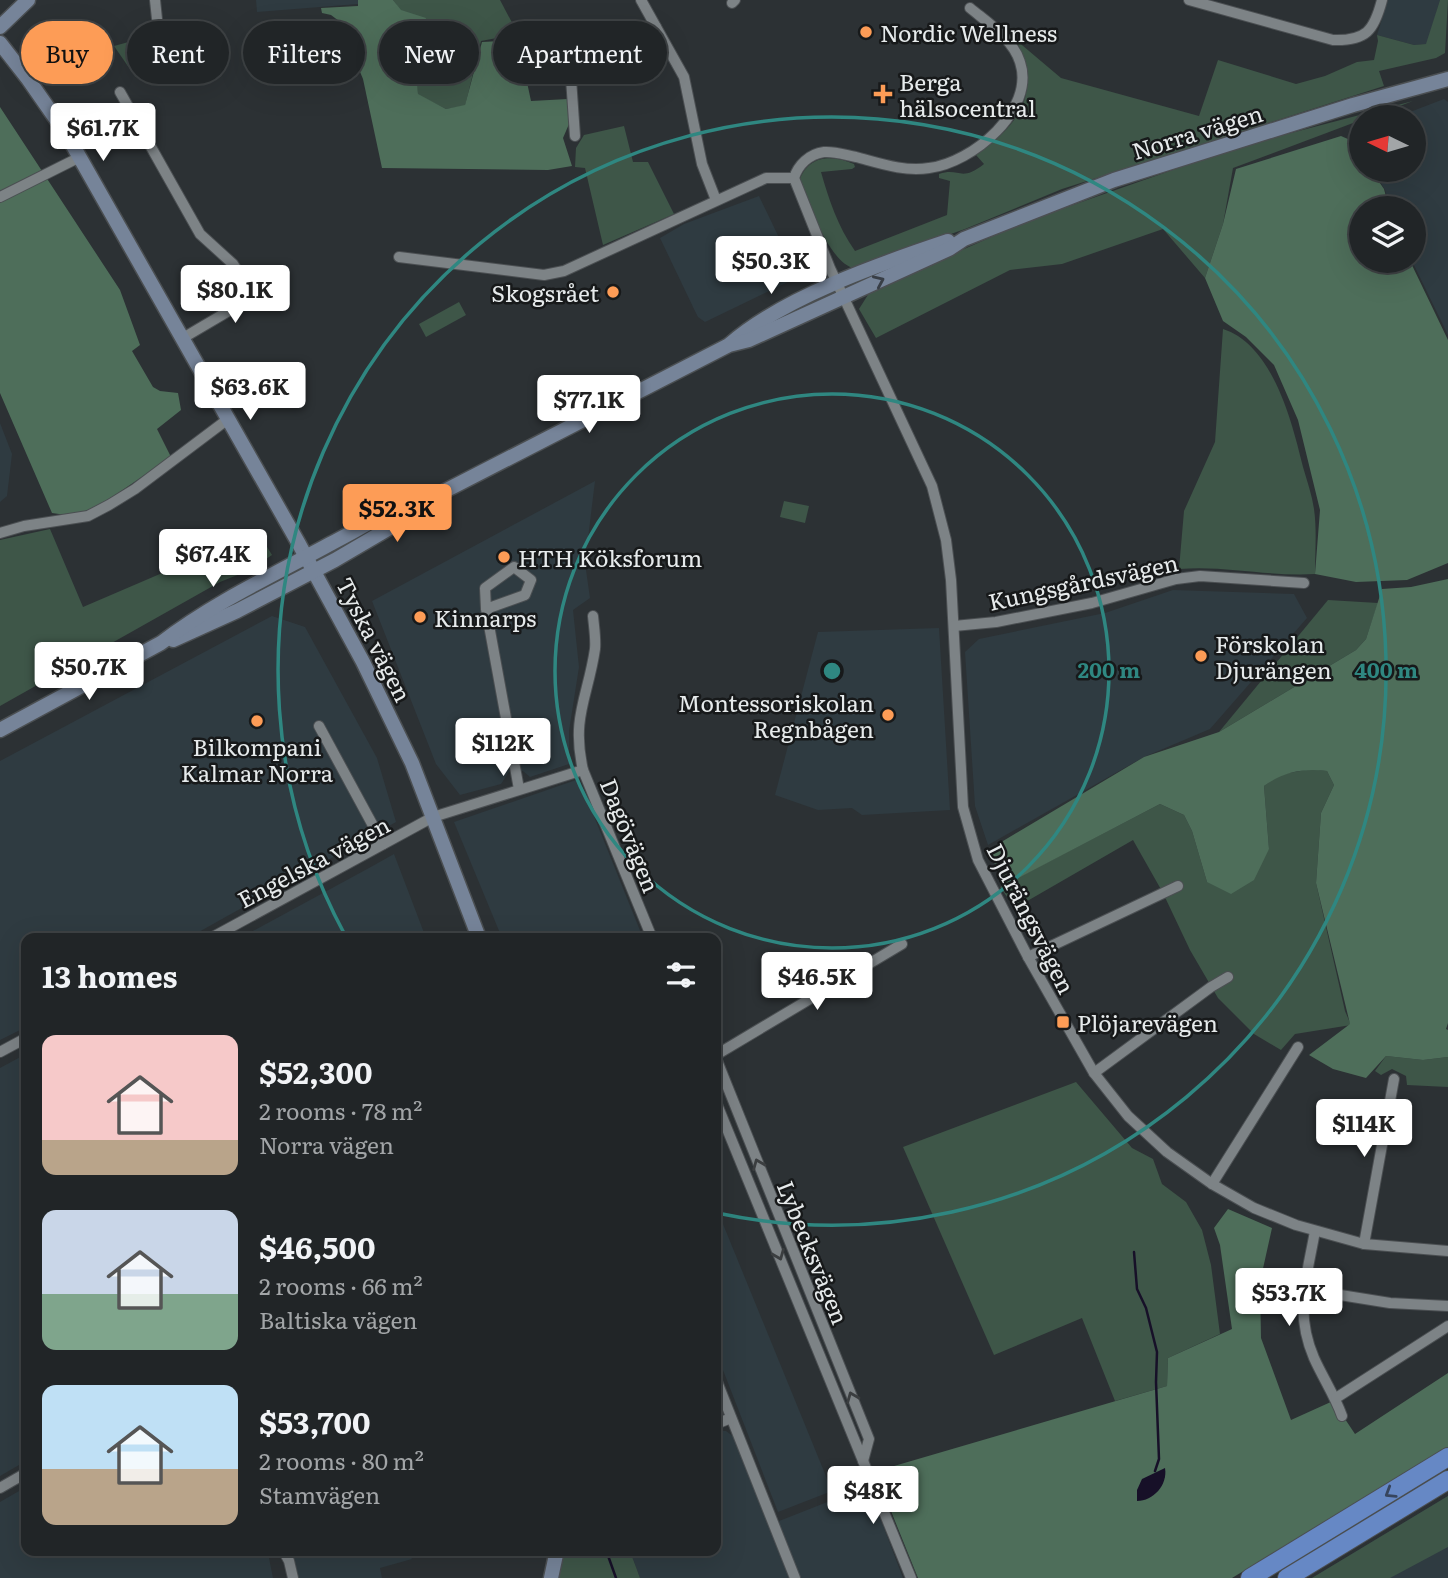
<!DOCTYPE html>
<html lang="en">
<head>
<meta charset="utf-8">
<style>
	:root { --surface:#212527; --page:#2d3133; --text:#f1f3f6; --muted:#a2a5a7; --line:#3e4244; --accent:#fd9c56 }
	body { margin:0; font-family:Literata,serif; background:var(--page); color:var(--text); height:100vh; display:flex; flex-direction:column; font-size:26px; white-space:nowrap }
	* { box-sizing:border-box; margin:0 }
	p { font-size:23px; color:var(--muted) }
	.icon { flex:none; width:38px; height:38px; fill:none; stroke:currentColor; stroke-width:2; stroke-linecap:round; stroke-linejoin:round }
	.map { position:relative; flex:1; overflow:hidden }
	.drawer { position:absolute; left:21px; top:933px; width:700px; height:623px; display:flex; flex-direction:column; background:var(--surface); border-radius:14px; box-shadow:0 7px 28px #0002,0 0 0 2px var(--line) }
	.drawer>* { flex:none }
	.hud { position:absolute; left:21px; top:21px; width:700px; height:63px; display:flex; gap:14px }
	.needle { width:46px; rotate:275deg }
	.controls { position:absolute; left:1349px; top:105px; display:grid; gap:14px }
	.controls a { display:grid; place-items:center; width:77px; height:77px; border-radius:50%; background:var(--surface); box-shadow:0 7px 28px #0002,0 0 0 2px var(--line); font-size:35px }
	.price { position:absolute; translate:-50% -60px; padding:0 16px; border-radius:7px; background:#fff; color:#222; font-size:23px; line-height:46px; filter:drop-shadow(0 2px 4px #0008) }
	.price::after { content:''; position:absolute; left:50%; top:42px; width:21px; height:16px; margin-left:-10px; background:inherit; clip-path:polygon(0 0,100% 0,50% 100%) }
	.price.on { background:var(--accent); color:#111 }
	ul { padding:0; list-style:none }
	li { display:flex; align-items:center; gap:21px; height:175px; padding:0 21px }
	li span { display:grid; place-items:center; flex:none; width:196px; height:140px; border-radius:14px; color:#555 }
	li>.icon { margin-inline-start:auto }
	span .icon { width:84px; height:84px; fill:#fffc; stroke-width:1 }
	li b { font-size:30px }
	h2 { display:flex; justify-content:space-between; align-items:center; height:84px; padding:0 21px; font-size:30px }
	.tag { padding:0 24px; border-radius:32px; background:var(--surface); box-shadow:0 7px 28px #0002,0 0 0 2px var(--line); font-size:24px; line-height:63px }
	.tag.on { background:var(--accent); color:#111 }
	.map>svg:first-child { display:block }
	.built { fill:#2f3b41 }
	.green { fill:#3e5648 }
	.forest { fill:#4e6e5a }
	.water { fill:#171028 }
	.lines { fill:none; stroke-linecap:round; stroke-linejoin:round }
	.stream { stroke:#171028; stroke-width:2.5 }
	.street-casing { stroke:#4b4f52; stroke-width:12 }
	.secondary-casing { stroke:#4b4f52; stroke-width:17 }
	.highway-casing { stroke:#4b4f52; stroke-width:20 }
	.street { stroke:#7d8386; stroke-width:10 }
	.secondary { stroke:#768499; stroke-width:14 }
	.highway { stroke:#6688c5; stroke-width:18 }
	.oneway { stroke:#383e46 }
	.oneway2 { stroke:#3b3e40 }
	.oneway3 { stroke:#37455e }
	.ring { fill:none; stroke:#2f8781; stroke-width:3.5 }
	.poi-dot { fill:#fd9c56; stroke:#17191a; stroke-width:2.5 }
	.labels { text-anchor:middle; dominant-baseline:central; stroke-width:5; stroke-linejoin:round; paint-order:stroke }
	.poi-label { font-size:23px; fill:#e6eaeb; stroke:#17191a; text-anchor:start }
	.street-label { font-size:23px; fill:#e6eaeb; stroke:#17191a }
	.centre { fill:#2f8781; stroke:#17191a; stroke-width:3.5 }
	.ring-label { font-size:21px; text-anchor:middle; font-weight:bold; fill:#2f8781; stroke:#17191a; stroke-width:5; stroke-linejoin:round; paint-order:stroke }
</style>
</head>
<body>
<div class="map">
<svg width="1448" height="1578" viewBox="0 0 1448 1578">
	<rect width="100%" height="100%" fill="#2c3134"/>
	<!-- built -->
	<g class="built">
		<polygon points="256,0 358,0 358,4 257,12"/>
		<polygon points="1388,0 1440,0 1427,44 1414,45 1377,35"/>
		<polygon points="1444,99 1448,102 1448,335 1412,261 1414,261 1414,208 1390,208 1385,190 1373,170 1414,170 1414,117 1397,117"/>
		<polygon points="759,196 798,277 705,322 698,317 694,309 660,238 684,224"/>
		<polygon points="0,423 12,454 7,496 0,502"/>
		<polygon points="595,481 585,563 590,598 573,610 579,667 569,731 569,764 530,777 523,771 509,772 501,784 460,795 436,764 372,601"/>
		<polygon points="1173,590 1294,594 1307,618 1210,729 1144,757 988,845 975,806 965,652 979,639 1105,613"/>
		<polygon points="272,616 305,627 377,758 396,822 188,938 26,938 26,1027 0,1040 0,761"/>
		<polygon points="939,628 950,810 862,815 852,808 818,810 775,795 818,632"/>
		<polygon points="579,779 643,938 502,938 454,822"/>
		<polygon points="394,854 426,938 240,938 369,868"/>
		<polygon points="26,1054 26,1461 0,1476 0,1068"/>
		<polygon points="716,1207 832,1491 778,1512 716,1352"/>
		<polygon points="716,1431 726,1431 734,1437 769,1525 868,1486 903,1578 640,1578 630,1551 716,1550"/>
		<polygon points="26,1487 26,1550 265,1551 269,1558 273,1578 0,1578 0,1502"/>
		<polygon points="1448,1496 1448,1578 1312,1578"/>
		<polygon points="290,1551 406,1551 412,1559 380,1568 382,1578 298,1578"/>
	</g>
	<!-- green -->
	<g class="green">
		<path d="M393,0h107l18,34 -37,7 -16,65 -19,3 -28,-14c-3,-31 -6,-70 -25,-95z"/>
		<path d="M1440,0h8l-3,53 -9,5 -57,13 5,15 -322,103 -97,40 -111,39c-24,-4 -45,-65 -55,-86 8,-27 33,-28 55,-18l1,3 -3,2 -31,3c8,28 17,55 34,79l92,-36 3,-34 -11,-3v-4c21,-7 21,9 45,-10l-8,-9c44,-31 66,-62 40,-115l45,38 138,38 19,-56 78,24 29,-8 32,-14 17,-2 4,-19 -1,-6 37,10 12,-1z"/>
		<polygon points="154,35 168,52 132,72 114,46"/>
		<polygon points="1413,101 1370,117 1362,117 1361,120 1233,168 1223,224 1205,278 1163,229 1062,264 1010,270 876,338 859,309 871,290 1030,220 1241,146"/>
		<polygon points="624,126 633,162 648,162 674,214 603,245 585,168 575,167 576,148 584,135"/>
		<polygon points="459,302 466,315 426,337 419,324"/>
		<path d="M1223,329c50,16 69,93 80,138 4,14 9,28 11,42 3,21 1,44 1,65 -45,3 -90,-9 -136,-5l5,-58 31,-69z"/>
		<polygon points="784,501 809,506 805,523 780,517"/>
		<polygon points="50,529 83,607 258,532 272,555 250,570 220,582 0,706 0,540"/>
		<polygon points="1328,600 1378,603 1366,639 1356,650 1219,732"/>
		<polygon points="1311,769 1327,771 1334,785 1321,813 1316,883 1345,1011 1351,1025 1295,1034 1281,1050 1254,1034 1218,998 1190,950 1163,893 1133,840 1015,908 1000,887 1160,804 1184,815 1192,831 1207,882 1269,849 1264,786 1278,775"/>
		<polygon points="1386,1056 1423,1060 1448,1057 1448,1087 1407,1085 1406,1076 1392,1069 1381,1075 1375,1071"/>
		<polygon points="1076,1082 1132,1148 1153,1159 1162,1184 1186,1202 1202,1230 1211,1265 1220,1334 1168,1358 1167,1386 1115,1401 1082,1318 994,1355 903,1147"/>
		<polygon points="1448,1496 1448,1547 1390,1578 1312,1578"/>
		<polygon points="564,1550 630,1551 640,1578 559,1578"/>
	</g>
	<!-- forest -->
	<g class="forest">
		<polygon points="358,0 393,0 401,10 426,18 415,59 418,94 446,109 465,105 482,42 518,40 531,101 568,99 569,124 563,138 572,166 548,170 382,168 363,79 339,21 331,15 322,13 321,8 358,6"/>
		<polygon points="0,107 120,290 140,345 132,351 153,387 160,391 178,393 181,410 157,429 171,457 102,504 73,516 52,513 0,393"/>
		<polygon points="1341,136 1357,143 1361,156 1362,170 1371,170 1384,189 1389,208 1362,208 1362,261 1410,261 1448,340 1448,563 1407,580 1356,582 1315,574 1320,510 1298,420 1274,365 1246,337 1223,321 1205,278 1223,224 1236,169"/>
		<path d="M1448,579v444l-2,6 2,1v27l-25,3 -37,-4 -20,22 -33,-9 -24,-14 41,-31 -34,-141 5,-70 13,-28 -7,-14c-23,-3 -44,1 -63,15l5,63 -15,31 -23,14 -24,-12 -15,-51 -8,-16 -24,-11 -155,81 -17,-35 156,-93 75,-25 137,-82 10,-11 16,-50 29,-2z"/>
		<polygon points="1228,1209 1272,1228 1260,1282 1261,1338 1291,1420 1333,1401 1355,1434 1448,1373 1448,1447 1232,1578 918,1578 876,1474 877,1471 1167,1386 1168,1358 1232,1329 1220,1245 1214,1228"/>
	</g>
	<!-- water -->
	<path class="water" d="M1165,1468c3,17 -12,33 -28,33v-11l5,-11z"/>
	<g class="lines">
		<!-- stream -->
		<g class="stream">
			<polyline points="1134,1252 1137,1289 1146,1308 1157,1352 1156,1382 1159,1459 1155,1471"/>
			<polyline points="606,1550 616,1578"/>
		</g>
		<!-- street casing -->
		<g class="street-casing">
			<g id="street">
				<polyline points="155,0 157,19"/>
				<polyline points="641,0 684,77 702,164 716,200"/>
				<path d="M1189,0l144,40c33,1 41,-9 49,-40"/>
				<polyline points="732,3 735,0"/>
				<polyline points="120,92 200,234 233,264 254,296"/>
				<polyline points="575,136 570,64 656,27"/>
				<polyline points="794,178 830,268 932,486 946,540 951,580 963,807 978,860 1028,957 1094,1073 1128,1116 1167,1152 1212,1184 1254,1208 1296,1225 1364,1244 1448,1251"/>
				<path d="M794,178c4,-13 15,-24 30,-26 11,-1 21,3 32,5 23,6 48,15 73,11 43,-5 107,-58 91,-106 -7,-23 -32,-39 -50,-54"/>
				<polyline points="0,197 80,157"/>
				<polyline points="399,257 544,275 564,271 766,178 794,178"/>
				<polyline points="183,338 271,286"/>
				<polyline points="0,533 24,526 88,516 109,505 135,489 228,419"/>
				<polyline points="486,609 485,588 514,567 531,580 525,595 486,609 519,789"/>
				<path d="M593,616c1,11 3,23 2,33 -7,48 -24,68 -12,121l69,168"/>
				<polyline points="954,626 996,622 1092,603 1176,579 1200,576 1304,583"/>
				<polyline points="319,726 383,844"/>
				<polyline points="211,938 433,817 583,770"/>
				<polyline points="1028,957 1178,886"/>
				<polyline points="0,1052 26,1038"/>
				<polyline points="716,1055 902,944"/>
				<polyline points="716,1058 869,1439 863,1461"/>
				<polyline points="1094,1073 1211,987 1228,977"/>
				<polyline points="716,1102 911,1578"/>
				<polyline points="1212,1184 1298,1047"/>
				<path d="M1315,1231c-8,46 -21,81 -1,127 9,20 21,38 28,58"/>
				<polyline points="1364,1244 1394,1079"/>
				<polyline points="1303,1289 1390,1303 1448,1306"/>
				<polyline points="716,1379 795,1578"/>
				<polyline points="1336,1398 1448,1326"/>
				<polyline points="716,1424 731,1418"/>
				<polyline points="0,1488 26,1473"/>
				<polyline points="283,1550 289,1561 293,1578"/>
			</g>
		</g>
		<!-- secondary casing -->
		<g class="secondary-casing">
			<g id="secondary">
				<polyline points="0,27 28,0"/>
				<polyline points="0,43 28,79 67,135 299,544 363,662 412,763 479,938"/>
				<path d="M730,344c52,-46 152,-81 218,-103"/>
				<polyline points="173,640 237,611 335,560 422,509 435,496"/>
				<path d="M0,730l161,-87c52,-40 114,-69 171,-100 33,-17 66,-39 103,-47l294,-151 20,-5 200,-91 15,-10 150,-59 239,-75 95,-26"/>
				<polyline points="551,1578 557,1550"/>
			</g>
		</g>
		<!-- highway casing -->
		<g class="highway-casing">
			<g id="highway">
				<polyline points="1250,1578 1448,1457"/>
				<polyline points="1287,1578 1448,1480"/>
			</g>
		</g>
		<!-- street -->
		<use href="#street" class="street"/>
		<!-- secondary -->
		<use href="#secondary" class="secondary"/>
		<!-- highway -->
		<use href="#highway" class="highway"/>
	</g>
	<!-- one-way arrows -->
	<defs><path id="oneway-chevron" d="M-2-3.5L2.5 0L-2 3.5" fill="none" stroke-width="1.6" stroke-linecap="round" stroke-linejoin="round" transform="scale(1.75)"/></defs>
	<use class="oneway" href="#oneway-chevron" transform="translate(879 281) rotate(-24)"/>
	<g class="oneway2">
		<use href="#oneway-chevron" transform="translate(758 1164) rotate(-112)"/>
		<use href="#oneway-chevron" transform="translate(779 1255) rotate(68)"/>
		<use href="#oneway-chevron" transform="translate(852 1397) rotate(-112)"/>
	</g>
	<use class="oneway3" href="#oneway-chevron" transform="translate(1390 1493) rotate(148)"/>
	<!-- distance rings -->
	<g class="ring">
		<circle cx="832" cy="671" r="277"/>
		<path d="M345 935A554 554 0 1 1 717 1213"/>
	</g>
	<!-- markers -->
	<g class="poi-dot">
		<circle cx="866" cy="32" r="7"/>
		<path d="M879.5 83.5h7v7h7v7h-7v7h-7v-7h-7v-7h7z"/>
		<circle cx="613" cy="292" r="7"/>
		<circle cx="504" cy="557" r="7"/>
		<circle cx="420" cy="617" r="7"/>
		<circle cx="1201" cy="656" r="7"/>
		<circle cx="888" cy="715" r="7"/>
		<circle cx="257" cy="721" r="7"/>
		<rect x="1056" y="1015" width="14" height="14" rx="3.5"/>
	</g>
	<g class="labels">
		<!-- poi labels -->
		<g class="poi-label">
			<text x="880" y="32">Nordic Wellness</text>
			<text x="899" y="81">Berga<tspan x="899" dy="26">hälsocentral</tspan></text>
			<text x="599" y="292" text-anchor="end">Skogsrået</text>
			<text x="518" y="557">HTH Köksforum</text>
			<text x="434" y="617">Kinnarps</text>
			<text x="1215" y="643">Förskolan<tspan x="1215" dy="26">Djurängen</tspan></text>
			<text x="874" y="702" text-anchor="end">Montessoriskolan<tspan x="874" dy="26">Regnbågen</tspan></text>
			<text x="257" y="746" text-anchor="middle">Bilkompani<tspan x="257" dy="26">Kalmar Norra</tspan></text>
			<text x="1077" y="1022">Plöjarevägen</text>
		</g>
		<!-- street labels -->
		<g class="street-label">
			<text transform="translate(1197 131) rotate(-17)">Norra vägen</text>
			<text transform="translate(1083 581) rotate(-12)">Kungsgårdsvägen</text>
			<text transform="translate(375 639) rotate(63)">Tyska vägen</text>
			<text transform="translate(631 835) rotate(68)">Dagövägen</text>
			<text transform="translate(313 861) rotate(-28)">Engelska vägen</text>
			<text transform="translate(1032 918) rotate(63)">Djurängsvägen</text>
			<text transform="translate(814 1252) rotate(68)">Lybecksvägen</text>
		</g>
	</g>
	<circle cx="832" cy="671" r="10" class="centre"/>
	<g class="ring-label">
		<text x="1109" y="678">200 m</text>
		<text x="1386" y="678">400 m</text>
	</g>
</svg>
<div class="controls">
<a><svg class="needle" viewBox="-14 -14 28 28"><path d="M0-13l5 13h-10z" fill="#e53935"/><path d="M0 13l5-13h-10z" fill="#a2a5a7"/></svg></a>
<a><svg class="icon" aria-label="layers" viewBox="0 0 24 24"><path d="M12 4l9 5-9 5-9-5zM3 14l9 5 9-5"/></svg></a>
</div>
<b class="price" style="left:103px;top:163px">$61.7K</b>
<b class="price" style="left:771px;top:296px">$50.3K</b>
<b class="price" style="left:235px;top:325px">$80.1K</b>
<b class="price" style="left:250px;top:422px">$63.6K</b>
<b class="price" style="left:589px;top:435px">$77.1K</b>
<b class="price on" style="left:397px;top:544px">$52.3K</b>
<b class="price" style="left:213px;top:589px">$67.4K</b>
<b class="price" style="left:89px;top:702px">$50.7K</b>
<b class="price" style="left:503px;top:778px">$112K</b>
<b class="price" style="left:817px;top:1012px">$46.5K</b>
<b class="price" style="left:1364px;top:1159px">$114K</b>
<b class="price" style="left:1289px;top:1328px">$53.7K</b>
<b class="price" style="left:873px;top:1526px">$48K</b>
<div class="hud">
<a class="tag on">Buy</a>
<a class="tag">Rent</a>
<a class="tag">Filters</a>
<a class="tag">New</a>
<a class="tag">Apartment</a>
</div>
<section class="drawer">
<h2>13 homes<svg class="icon" aria-label="filters" viewBox="0 0 24 24"><path d="M4 7h16M4 17h16"/><circle cx="9" cy="7" r="2"/><circle cx="15" cy="17" r="2"/></svg></h2>
<ul>
<li><span style="background:linear-gradient(#f6c9c9 75%,#b9a48a 0)"><svg class="icon" aria-label="home" viewBox="0 0 24 24"><path d="M3 11l9-7 9 7M6 9v11h12V9"/></svg></span><div><b>$52,300</b><p>2 rooms · 78 m²</p><p>Norra vägen</p></div></li>
<li><span style="background:linear-gradient(#c9d6e8 60%,#7fa58c 0)"><svg class="icon" aria-label="home" viewBox="0 0 24 24"><path d="M3 11l9-7 9 7M6 9v11h12V9"/></svg></span><div><b>$46,500</b><p>2 rooms · 66 m²</p><p>Baltiska vägen</p></div></li>
<li><span style="background:linear-gradient(#bfe0f5 60%,#b9a48a 0)"><svg class="icon" aria-label="home" viewBox="0 0 24 24"><path d="M3 11l9-7 9 7M6 9v11h12V9"/></svg></span><div><b>$53,700</b><p>2 rooms · 80 m²</p><p>Stamvägen</p></div></li>
</ul>
</section>
</div>
</body>
</html>
